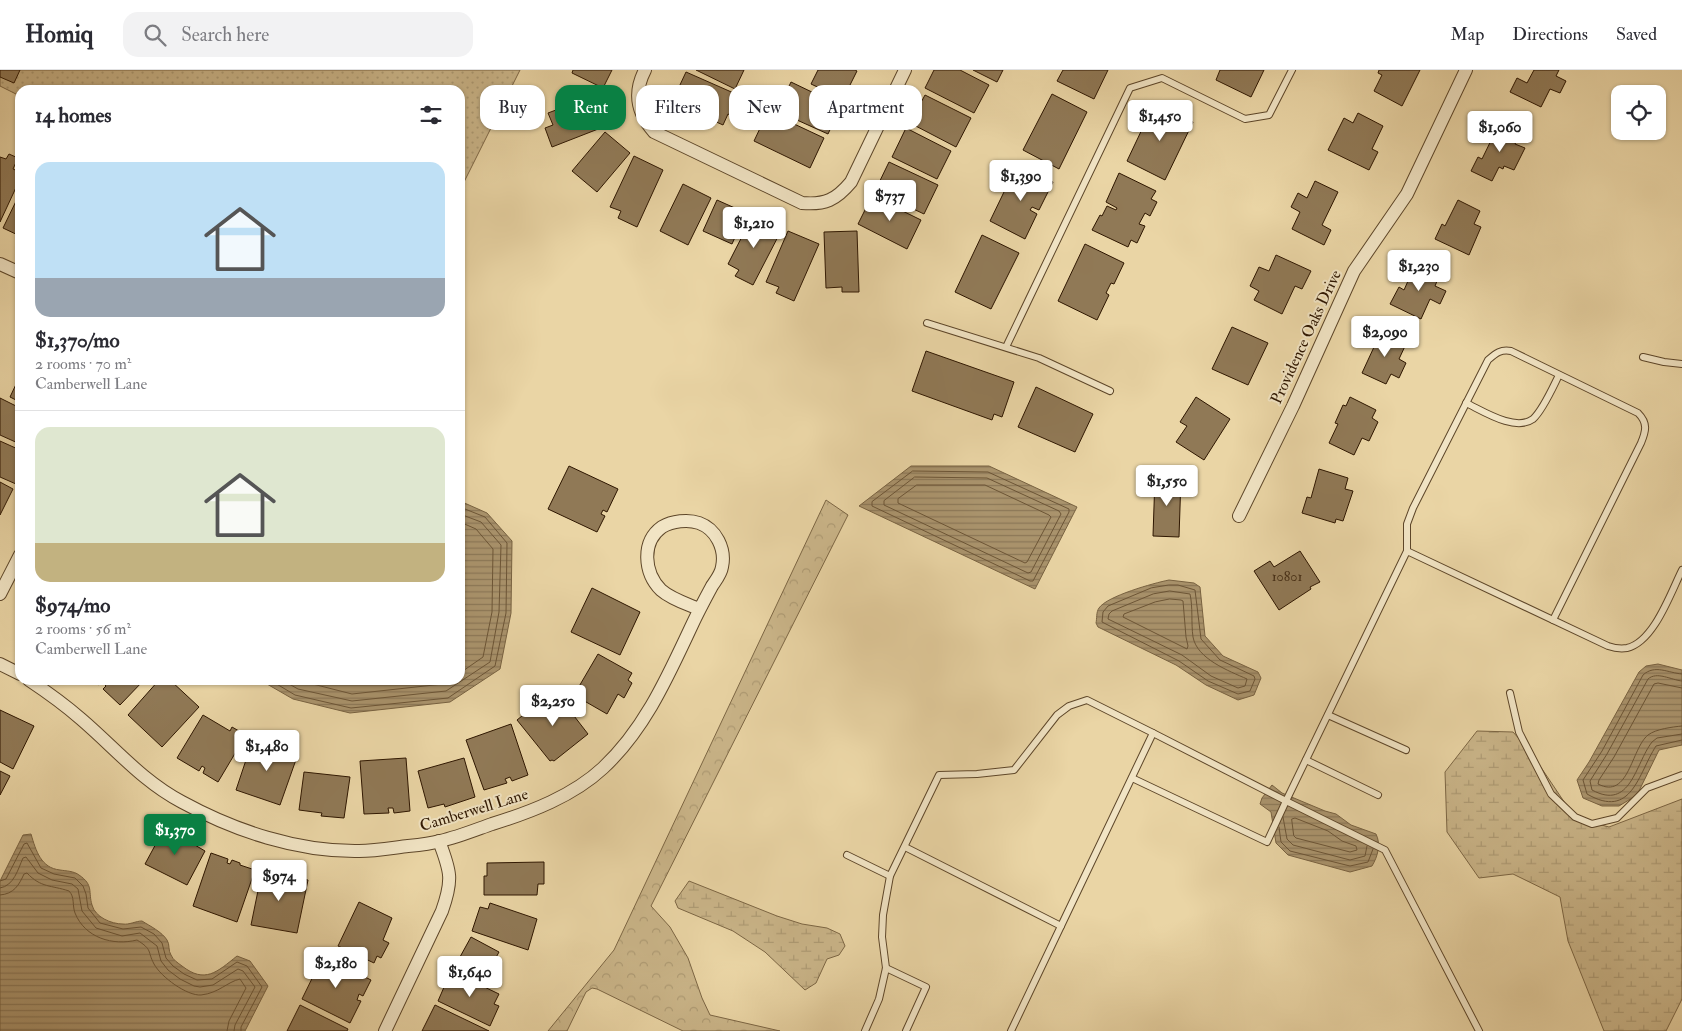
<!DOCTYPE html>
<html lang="en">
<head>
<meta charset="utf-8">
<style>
	:root { --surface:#fff; --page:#f2f2f3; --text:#2b2b33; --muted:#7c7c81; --line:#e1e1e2; --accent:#0b8043 }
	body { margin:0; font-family:"IM FELL Double Pica",serif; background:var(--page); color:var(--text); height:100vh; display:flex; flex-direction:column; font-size:19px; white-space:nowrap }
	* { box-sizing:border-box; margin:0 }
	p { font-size:16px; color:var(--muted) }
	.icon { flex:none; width:28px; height:28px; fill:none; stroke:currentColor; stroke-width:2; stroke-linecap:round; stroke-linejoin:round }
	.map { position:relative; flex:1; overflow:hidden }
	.side { position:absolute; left:15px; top:15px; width:450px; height:600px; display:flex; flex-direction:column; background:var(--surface); border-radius:15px; box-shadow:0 1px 4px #0004 }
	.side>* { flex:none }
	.guide { position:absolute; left:480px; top:15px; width:475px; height:45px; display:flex; gap:10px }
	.buttons { position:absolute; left:1611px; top:15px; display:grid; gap:10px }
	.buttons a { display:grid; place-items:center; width:55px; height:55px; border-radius:10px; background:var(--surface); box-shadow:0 1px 4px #0004; font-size:25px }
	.price { position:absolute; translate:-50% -42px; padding:0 11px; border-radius:5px; background:#fff; color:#222; font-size:16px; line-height:32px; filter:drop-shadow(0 1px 2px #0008) }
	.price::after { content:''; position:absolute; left:50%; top:30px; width:15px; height:11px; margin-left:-8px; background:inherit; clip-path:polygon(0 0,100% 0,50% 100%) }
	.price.on { background:var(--accent); color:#fff }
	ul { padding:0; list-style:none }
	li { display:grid; align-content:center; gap:10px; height:265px; padding:0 20px }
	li+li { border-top:1px solid var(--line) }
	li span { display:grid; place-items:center; height:155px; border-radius:15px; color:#555 }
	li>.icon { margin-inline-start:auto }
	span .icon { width:90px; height:90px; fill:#fffc; stroke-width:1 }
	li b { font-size:21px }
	h2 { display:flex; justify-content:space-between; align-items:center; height:60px; padding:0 20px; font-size:21px }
	.tag { padding:0 18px; border-radius:15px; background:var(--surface); box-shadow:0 1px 4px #0004; font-size:18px; line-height:45px }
	.tag.on { background:var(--accent); color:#fff }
	header { display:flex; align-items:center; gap:30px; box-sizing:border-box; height:70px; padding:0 25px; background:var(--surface); border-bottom:1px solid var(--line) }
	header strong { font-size:24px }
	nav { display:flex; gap:28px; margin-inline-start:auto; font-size:18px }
	.search { width:350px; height:45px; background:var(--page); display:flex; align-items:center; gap:12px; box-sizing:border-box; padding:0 18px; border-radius:15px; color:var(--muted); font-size:19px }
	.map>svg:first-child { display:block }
	.green { fill:url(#green-dots); stroke:#7c6644 }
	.forest { fill:url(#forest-crowns); stroke:#7c6644 }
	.wetland { fill:url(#wetland-marsh); stroke:#7c6644 }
	.water { fill:url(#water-rules); stroke:#786241 }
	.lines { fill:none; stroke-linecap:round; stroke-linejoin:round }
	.shore { stroke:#6c5536; stroke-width:1 }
	.building { fill:#907956; stroke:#2e1600 }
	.service-casing { stroke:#5d4629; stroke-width:8 }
	.minor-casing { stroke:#5d4629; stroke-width:14 }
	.service { stroke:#f1e4c4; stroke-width:6 }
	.minor { stroke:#f1e4c4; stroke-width:12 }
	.labels { text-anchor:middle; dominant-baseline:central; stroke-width:4; stroke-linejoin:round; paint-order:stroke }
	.number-label { font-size:14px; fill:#462f16 }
	.street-label { font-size:16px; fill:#2e1600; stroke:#f1e4c4 }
</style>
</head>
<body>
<header>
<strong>Homiq</strong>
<div class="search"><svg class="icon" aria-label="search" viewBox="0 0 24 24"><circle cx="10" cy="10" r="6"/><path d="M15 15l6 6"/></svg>Search here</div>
<nav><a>Map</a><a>Directions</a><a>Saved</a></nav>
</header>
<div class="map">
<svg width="1682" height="961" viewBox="0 0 1682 961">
	<defs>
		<pattern id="green-dots" width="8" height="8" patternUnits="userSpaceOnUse" patternTransform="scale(1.25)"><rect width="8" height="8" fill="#cab589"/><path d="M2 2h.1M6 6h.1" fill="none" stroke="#ae9b74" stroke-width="1.8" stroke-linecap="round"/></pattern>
		<pattern id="forest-crowns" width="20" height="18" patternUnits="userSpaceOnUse" patternTransform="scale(1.25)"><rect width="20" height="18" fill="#cab589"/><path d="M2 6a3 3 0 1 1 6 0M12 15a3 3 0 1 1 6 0" fill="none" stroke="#ae9b74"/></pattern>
		<pattern id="wetland-marsh" width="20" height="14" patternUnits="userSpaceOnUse" patternTransform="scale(1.25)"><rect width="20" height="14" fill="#cab589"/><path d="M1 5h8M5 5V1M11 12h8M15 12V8" fill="none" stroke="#ae9b74"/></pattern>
		<pattern id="water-rules" width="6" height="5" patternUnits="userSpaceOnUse" patternTransform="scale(1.25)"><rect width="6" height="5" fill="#aa946d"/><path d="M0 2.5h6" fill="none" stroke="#8b7857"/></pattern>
	</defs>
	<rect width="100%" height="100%" fill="#ead5a5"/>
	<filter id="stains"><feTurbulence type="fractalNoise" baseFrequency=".004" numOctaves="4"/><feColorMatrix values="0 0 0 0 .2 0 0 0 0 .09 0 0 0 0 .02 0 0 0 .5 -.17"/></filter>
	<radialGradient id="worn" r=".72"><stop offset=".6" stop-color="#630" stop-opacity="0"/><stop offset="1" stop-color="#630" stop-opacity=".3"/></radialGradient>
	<!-- green -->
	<polygon class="green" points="0,0 520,0 460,120 460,20 20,20 20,26 0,16"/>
	<!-- forest -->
	<polygon class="forest" points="826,430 848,445 651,836 670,857 688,888 702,928 710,945 780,961 683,961 597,919 592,918 586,922 567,961 548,961 614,880"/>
	<!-- wetland -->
	<g class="wetland">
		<polygon points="1477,661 1513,662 1530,681 1575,748 1609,757 1682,729 1682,929 1666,961 1604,961 1568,871 1560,827 1513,804 1479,808 1447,762 1445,702"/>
		<polygon points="689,811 777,846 802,854 827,858 840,864 845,876 839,885 827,889 816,913 805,920 765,882 733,861 678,838 675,831"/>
	</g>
	<!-- water -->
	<g class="water">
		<polygon points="911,396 989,396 1077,437 1035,519 859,436"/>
		<polygon points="460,431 487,443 512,471 511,543 500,599 450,632 350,643 293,629 260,610 460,610"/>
		<path d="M1169,510l25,3 6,4 5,49 18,20 35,16 3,6 -7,17 -16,5 -32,-15 -30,-20 -78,-38 -2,-4c1,-4 0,-11 3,-15 8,-12 55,-25 70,-28z"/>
		<polygon points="1658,594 1682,600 1682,675 1659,680 1637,725 1619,736 1602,736 1583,728 1577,710 1589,692 1639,602 1646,596"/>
		<path d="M1272,715l10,8 43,18 11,3 15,11 25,9c5,10 2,22 -4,32l-22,6 -62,-17 -12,-12 -5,-31 -11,-8 2,-6z"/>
		<path d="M31,764c5,17 10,34 29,36 6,1 14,1 19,5 15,10 9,17 13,30 3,12 19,19 31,19 6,1 13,-3 19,-3 8,5 20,11 25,19 3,4 1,11 4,15 2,5 7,8 11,11 23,18 35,6 55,-10l13,5 18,25 -23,45h-245v-150l23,-46z"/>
	</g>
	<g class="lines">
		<!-- shore -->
		<g class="shore">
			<polygon points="913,401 988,402 1069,439 1069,442 1033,511 1030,511 872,436 872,432"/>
			<polygon points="915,407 987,408 1059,441 1061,444 1031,502 1028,503 884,435 884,431"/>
			<polygon points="917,415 985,415 1049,445 1051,447 1027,492 1025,493 898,433 898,429"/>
			<polyline points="460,452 476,459 493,479 492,542 483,587 460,603"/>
			<polygon points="1169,515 1178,515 1195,520 1201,569 1220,590 1254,606 1255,609 1250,621 1238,624 1208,611 1179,591 1102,552 1103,542 1108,536 1151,518"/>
			<path d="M1170,521l20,3c3,13 1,29 3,43 4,22 36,34 54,42l-2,7 -7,2 -27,-12 -29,-21 -74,-36 1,-5 3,-3 41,-17z"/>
			<polygon points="1170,529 1181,530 1183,531 1186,567 1188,576 1187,579 1123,547 1124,544 1155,532"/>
			<path d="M1682,604c-14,-1 -27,-10 -39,1l-41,76 -19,29 4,14c45,26 51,-20 69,-48l26,-6"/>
			<polyline points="270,610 295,625 351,638 448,628 495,596 506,543 507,473 485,447 460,437"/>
			<polyline points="282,610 298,619 352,631 446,621 490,592 499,542 501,475 481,452 460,444"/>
			<polyline points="297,610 352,624 443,614 450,610"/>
			<path d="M1682,611c-11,-1 -25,-10 -34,-2l-41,75 -17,27 2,9c39,21 43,-26 60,-48l5,-4 25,-4"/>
			<path d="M1682,618l-24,-5 -4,1 -40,73 -15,23 -1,4c31,16 33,-35 50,-49 8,-6 24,-8 34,-9"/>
			<polyline points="1283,747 1287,769 1293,775 1350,790 1365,786 1367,776"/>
			<polygon points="1292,749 1295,748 1328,761 1342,771 1356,776 1357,780 1350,782 1296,768 1294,766"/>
			<polyline points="1279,757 1281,772 1290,781 1350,796 1368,792 1373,779"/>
			<polyline points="0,811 6,809 24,774 27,773 41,798 54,804 75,808 83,816 86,824 88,838 100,853 123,859 141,857 154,864 162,873 166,888 173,896 184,904 197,910 212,909 237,892 247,896 262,917 241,957 241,961"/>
			<path d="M0,818c14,-2 18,-19 23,-30l3,-1 12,16 14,7 20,4 6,5 4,22 14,17 26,8 18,-3 17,13 4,15 7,9 12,9 14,7 6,1 13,-2 25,-16 5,2 12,16 -20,38 -1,6"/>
			<path d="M0,825c14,-1 19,-10 24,-21l3,-1c14,15 24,12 42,18 6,6 3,14 6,22 10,25 38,33 62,27 16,10 10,11 17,24 7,13 33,32 47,31 18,-2 26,-13 39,-16l6,9 -17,33 -2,10"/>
		</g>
	</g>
	<!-- building -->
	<g class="building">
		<polygon points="0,0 20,0 14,13 0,7"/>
		<polygon points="573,0 612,0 603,18 572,3"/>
		<polygon points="696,0 744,0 735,19"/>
		<polygon points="818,0 855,0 857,1 843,29 811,14"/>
		<polygon points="934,0 960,0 989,15 974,43 925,18"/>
		<polygon points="973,0 1003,0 997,12"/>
		<polygon points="1063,0 1108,0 1094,29 1057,11"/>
		<polygon points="1220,0 1264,0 1251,27 1216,10"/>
		<polygon points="1379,0 1420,0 1402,36 1374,21 1382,5 1378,3"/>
		<polygon points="1534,0 1559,0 1556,6 1566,11 1560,23 1550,19 1541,37 1510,22 1517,8 1527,13"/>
		<polygon points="686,2 745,28 736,48 728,44 723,55 672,32"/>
		<polygon points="791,12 841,36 828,64 777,41"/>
		<polygon points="599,24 611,54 552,77 545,58 553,55 548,43"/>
		<polygon points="1052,24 1087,42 1059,99 1023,80"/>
		<polygon points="925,25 971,48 956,77 910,53"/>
		<polygon points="1154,34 1193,52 1165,110 1127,91"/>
		<polygon points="1358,43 1383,56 1372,79 1378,82 1369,100 1328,80 1344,48 1353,53"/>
		<polygon points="775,45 824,68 810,98 754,71 763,52 770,56"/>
		<polygon points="1500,52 1521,62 1515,74 1525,78 1514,100 1504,96 1503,99 1499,97 1492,111 1471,101 1478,87 1482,89"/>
		<polygon points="906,58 951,81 937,109 892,87"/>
		<polygon points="605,62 630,83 597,122 572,101"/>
		<polygon points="9,84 18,88 13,99 20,102 20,109 0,152 0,87 6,89"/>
		<polygon points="634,86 663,100 637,157 618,148 621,141 610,137"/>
		<polygon points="889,92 938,115 924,144 875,121"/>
		<polygon points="1017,95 1053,112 1039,140 1032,137 1030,140 1037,144 1025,169 990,151"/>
		<polygon points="1119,103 1156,121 1151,129 1157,132 1150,146 1145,143 1139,154 1145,156 1137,173 1131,170 1128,177 1092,160 1100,145 1102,146 1107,136 1116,140 1117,138 1106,132"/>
		<polygon points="1315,111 1338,122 1322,155 1331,160 1324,175 1292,159 1300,142 1291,137 1298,123 1307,128"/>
		<polygon points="683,114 711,128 688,175 660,161"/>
		<polygon points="20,123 20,166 3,158"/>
		<polygon points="872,126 921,150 907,179 858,154"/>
		<polygon points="717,130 746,143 732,174 703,161"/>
		<polygon points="1458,130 1480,141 1474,154 1481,157 1469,185 1435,169 1442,154 1445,156"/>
		<polygon points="753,145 782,159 753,215 735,206 739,200 728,194"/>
		<polygon points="788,161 819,174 794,231 776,223 779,217 766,212"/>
		<polygon points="857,161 859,222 842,222 842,217 826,218 824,162"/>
		<polygon points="982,165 1019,183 991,239 955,222"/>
		<polygon points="1085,174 1124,193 1114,214 1111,213 1106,223 1109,225 1097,250 1058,231"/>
		<polygon points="1276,185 1311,201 1302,219 1295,216 1282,244 1254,230 1259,221 1250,216 1259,197 1269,201"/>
		<polygon points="1416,193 1440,204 1435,216 1446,221 1440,234 1430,229 1421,249 1390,234 1399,217 1404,220"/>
		<polygon points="1232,257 1268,273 1248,315 1212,299"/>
		<polygon points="1378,260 1406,274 1399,289 1406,293 1399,308 1391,304 1386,314 1362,303 1374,277 1371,276"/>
		<polygon points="926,281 1014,312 1002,347 994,344 992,350 912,321"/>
		<polygon points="19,308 20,308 20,332 10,327"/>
		<polygon points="1036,317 1093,344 1075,382 1018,357"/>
		<polygon points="1196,327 1230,349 1204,390 1176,372 1187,356 1180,352"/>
		<polygon points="1350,327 1376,340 1372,348 1378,352 1369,371 1362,368 1354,385 1329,373 1338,354 1335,353 1343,335 1346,336"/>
		<polygon points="0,328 20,338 20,374 0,365"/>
		<polygon points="0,371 20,380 20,406 16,414 0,407"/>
		<polygon points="569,396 618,419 607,442 603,440 601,444 605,446 597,462 548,439"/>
		<polygon points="1319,399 1348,408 1345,419 1353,421 1343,451 1336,449 1335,453 1302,443 1307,427 1311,428"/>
		<polygon points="1155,407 1181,408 1179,467 1153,466"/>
		<polygon points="0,412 13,419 0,445"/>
		<polygon points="1300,481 1320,512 1310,517 1311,519 1279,540 1254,501 1270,491 1274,497"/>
		<polygon points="592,518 640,542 620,585 571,562"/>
		<polygon points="598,584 632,603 628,610 632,613 624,628 618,624 607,644 574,625"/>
		<polygon points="93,610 144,610 120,635 103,619 106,616 102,612 99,615"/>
		<polygon points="159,610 170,610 199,637 162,677 128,645"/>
		<polygon points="554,620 588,664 554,691 552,690 550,691 517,650"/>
		<polygon points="0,640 34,656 13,699 0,692"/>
		<polygon points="203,645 230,661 232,657 246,665 218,712 203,703 205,698 202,696 199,701 177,688"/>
		<polygon points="511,654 528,705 512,711 510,707 505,709 507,713 484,720 466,670"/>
		<polygon points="253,669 298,684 280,735 236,720"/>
		<polygon points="406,688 410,741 394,743 393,738 388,738 389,743 364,744 360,691"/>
		<polygon points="464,688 475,727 445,737 444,734 428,738 418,701"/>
		<polygon points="0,701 10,706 0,725"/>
		<polygon points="304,702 350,707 344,748 321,746 322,743 299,740"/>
		<polygon points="172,756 181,761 178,765 205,781 187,815 145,794 165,757 170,760"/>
		<polygon points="211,783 228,789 227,793 230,794 232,790 240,793 240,795 255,800 237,852 193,836"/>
		<polygon points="544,792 544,814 538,814 537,825 484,825 484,806 487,806 487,793"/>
		<polygon points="262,801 286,806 285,809 290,810 290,807 308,810 297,863 251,855"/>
		<polygon points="359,832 392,848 383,870 389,873 381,888 377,886 374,893 338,876"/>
		<polygon points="490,833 537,849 528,880 472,861 480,837 488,839"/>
		<polygon points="471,867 499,882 493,893 500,897 492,914 455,896"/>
		<polygon points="323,886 371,910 363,926 359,924 357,930 361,931 350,953 302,929"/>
		<polygon points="451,901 499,924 494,934 499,936 490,956 438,931"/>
		<polygon points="300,935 348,959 347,961 287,961"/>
		<polygon points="435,935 489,961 422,961"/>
	</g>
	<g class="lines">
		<!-- service casing -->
		<g class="service-casing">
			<g id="service">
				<polyline points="927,253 1039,288 1110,321"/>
				<polyline points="1006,277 1130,18 1162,8 1245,49 1269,45 1292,0"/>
				<polyline points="1643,287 1664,292 1682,294"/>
				<path d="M1466,333c17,8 49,29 67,16 10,-9 20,-32 26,-44"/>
				<path d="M1407,481v-27l6,-16 75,-148c8,-7 13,-11 23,-9l127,62c10,10 8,18 3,30l-88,177"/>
				<polyline points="1510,623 1519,662 1551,724 1575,747 1592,754 1617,748 1647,718 1682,705"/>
				<polyline points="1328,645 1406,680"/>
				<polyline points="1306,690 1378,725"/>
				<polyline points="1132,708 1267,772 1286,731 1153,663"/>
				<polyline points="905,777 1061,856 1011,961"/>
				<polyline points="847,785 890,806"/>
				<polyline points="886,898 926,917 906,961"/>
				<polyline points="865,961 879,929 886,898 882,867 883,845 890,806 939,705 977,704 1014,700 1057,645 1069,636 1087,630 1153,663 1061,856"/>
				<path d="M1479,961l-94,-181 -99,-49 121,-250 201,95c6,2 13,3 19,2 27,-6 44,-56 55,-78"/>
			</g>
		</g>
		<!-- minor casing -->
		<g class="minor-casing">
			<g id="minor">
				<path d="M645,0c-12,23 -8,43 9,62l148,71c23,2 34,-3 49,-21l54,-112"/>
				<polyline points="0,194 20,203"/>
				<polyline points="1239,446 1293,336 1354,201 1407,124 1466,0"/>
				<polyline points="0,524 20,485"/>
				<polyline points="0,594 20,604"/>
				<path d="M29,610c18,12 36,25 52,39 34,29 61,62 101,83 53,29 116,50 177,49 16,0 33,-3 49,-5 11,-1 22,-2 32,-5 18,-4 35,-11 52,-17 39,-12 81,-28 111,-56 42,-39 65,-92 89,-143 6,-13 13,-26 20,-39 4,-6 9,-12 10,-19 4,-18 -6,-38 -23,-44 -11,-4 -27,-2 -37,4 -21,15 -18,46 -1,63 10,9 26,14 38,19"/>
				<path d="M385,961l57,-120c11,-31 9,-39 -3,-70"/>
			</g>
		</g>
		<!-- service -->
		<use href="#service" class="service"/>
		<!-- minor -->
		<use href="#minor" class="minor"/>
	</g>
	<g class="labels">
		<!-- number labels -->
		<g class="number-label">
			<text x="1287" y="506">10801</text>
		</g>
		<!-- street labels -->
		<g class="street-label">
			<text transform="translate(1306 267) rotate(-65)">Providence Oaks Drive</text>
			<text transform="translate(474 740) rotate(-17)">Camberwell Lane</text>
		</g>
	</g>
	<rect width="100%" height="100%" filter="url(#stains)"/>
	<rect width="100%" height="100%" fill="url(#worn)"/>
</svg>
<div class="buttons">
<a><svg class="icon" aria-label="locate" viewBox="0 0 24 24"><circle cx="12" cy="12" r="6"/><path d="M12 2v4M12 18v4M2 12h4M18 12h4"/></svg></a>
</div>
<b class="price" style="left:1160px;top:72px">$1,450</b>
<b class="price" style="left:1500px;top:83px">$1,060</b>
<b class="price" style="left:1021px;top:132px">$1,390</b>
<b class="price" style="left:890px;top:152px">$737</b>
<b class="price" style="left:754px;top:179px">$1,210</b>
<b class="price" style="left:1419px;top:222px">$1,230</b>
<b class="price" style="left:1385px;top:288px">$2,090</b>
<b class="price" style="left:1167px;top:437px">$1,550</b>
<b class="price" style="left:553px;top:657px">$2,250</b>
<b class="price" style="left:267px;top:702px">$1,480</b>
<b class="price on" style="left:175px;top:786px">$1,370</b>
<b class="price" style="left:279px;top:832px">$974</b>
<b class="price" style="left:336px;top:919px">$2,180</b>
<b class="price" style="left:470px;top:928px">$1,640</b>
<div class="guide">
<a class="tag">Buy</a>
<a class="tag on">Rent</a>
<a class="tag">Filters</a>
<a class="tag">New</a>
<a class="tag">Apartment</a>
</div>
<section class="side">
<h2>14 homes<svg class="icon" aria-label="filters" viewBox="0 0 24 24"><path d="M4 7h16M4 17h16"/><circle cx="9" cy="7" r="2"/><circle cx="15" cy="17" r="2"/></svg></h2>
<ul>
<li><span style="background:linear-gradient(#bfe0f5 75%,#9aa5b1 0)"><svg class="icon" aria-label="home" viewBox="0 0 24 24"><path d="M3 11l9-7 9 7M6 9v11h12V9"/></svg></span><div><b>$1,370/mo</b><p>2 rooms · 70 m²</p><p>Camberwell Lane</p></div></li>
<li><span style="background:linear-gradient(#dfe7d0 75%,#c2b280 0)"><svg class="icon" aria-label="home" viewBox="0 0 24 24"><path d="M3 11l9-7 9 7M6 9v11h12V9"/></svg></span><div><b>$974/mo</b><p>2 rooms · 56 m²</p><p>Camberwell Lane</p></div></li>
</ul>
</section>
</div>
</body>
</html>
